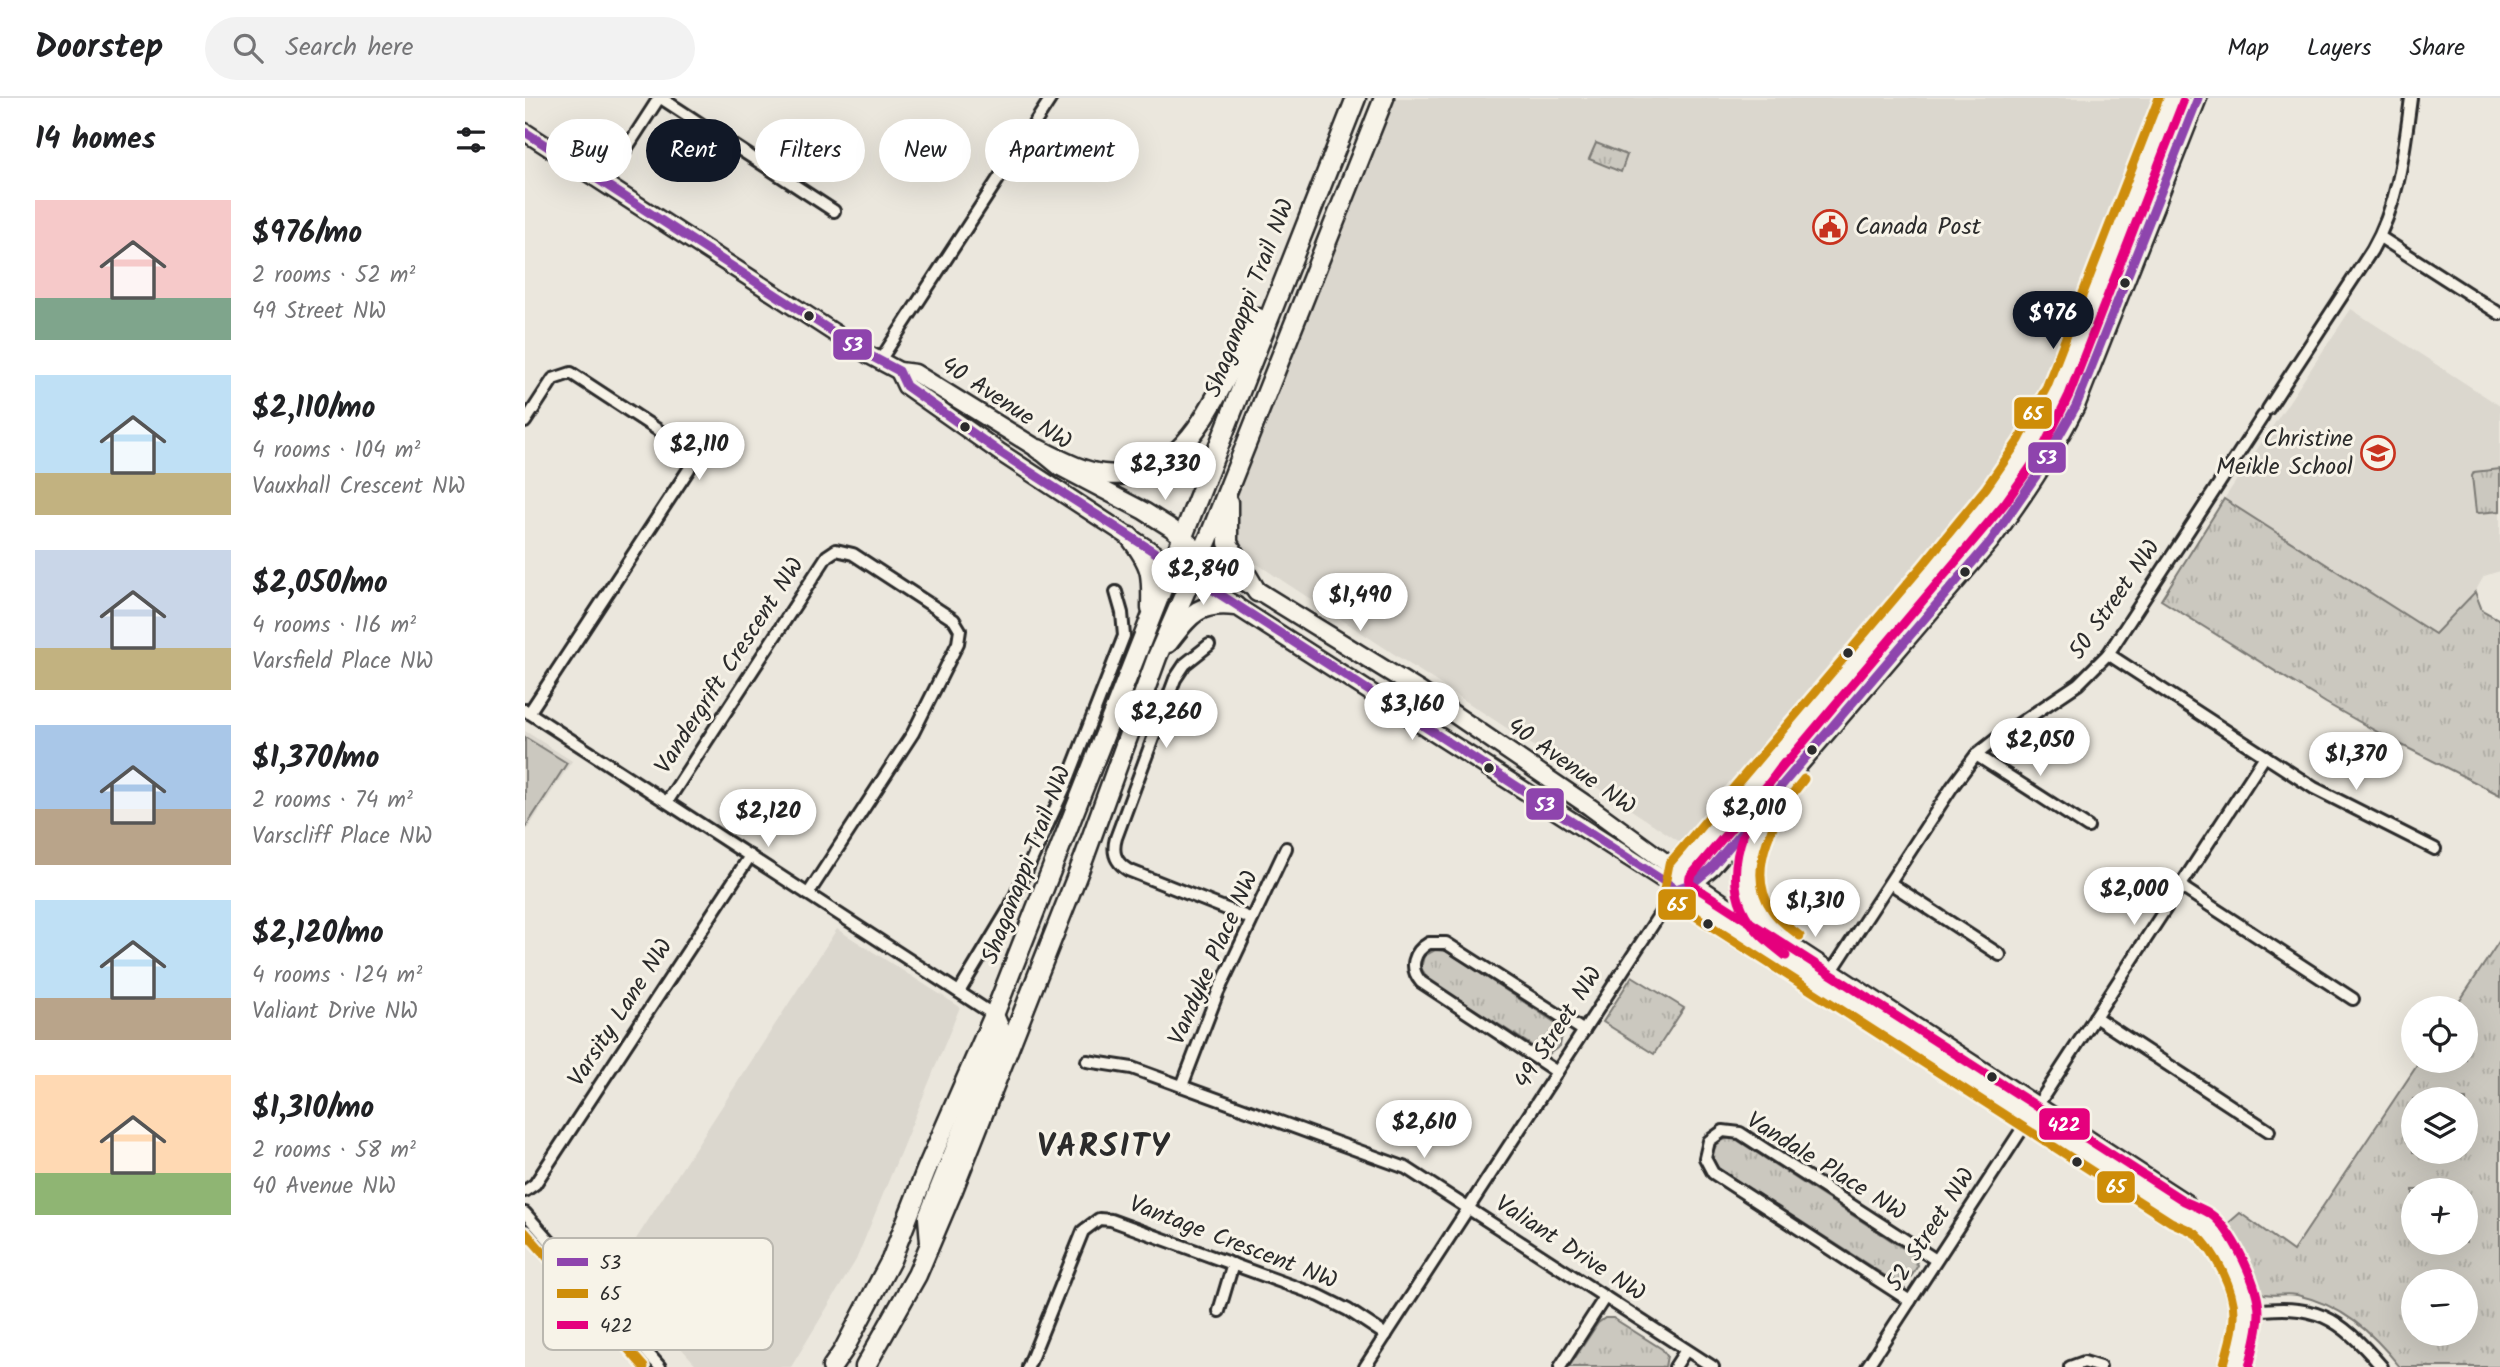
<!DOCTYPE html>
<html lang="en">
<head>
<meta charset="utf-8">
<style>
	:root { --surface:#fff; --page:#f2f2f2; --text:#202124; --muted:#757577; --line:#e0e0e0; --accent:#111827 }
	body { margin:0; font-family:Kalam,sans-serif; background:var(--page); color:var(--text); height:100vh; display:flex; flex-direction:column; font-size:26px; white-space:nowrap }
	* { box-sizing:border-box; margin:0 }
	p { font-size:23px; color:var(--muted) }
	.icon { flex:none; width:38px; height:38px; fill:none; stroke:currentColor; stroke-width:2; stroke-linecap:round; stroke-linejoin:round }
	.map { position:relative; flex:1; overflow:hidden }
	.side { display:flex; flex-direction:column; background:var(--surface); width:525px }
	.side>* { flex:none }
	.top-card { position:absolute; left:21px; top:21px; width:665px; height:63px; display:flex; gap:14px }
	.tools { position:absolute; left:1876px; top:898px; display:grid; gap:14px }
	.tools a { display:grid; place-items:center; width:77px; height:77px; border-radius:50%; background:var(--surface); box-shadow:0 7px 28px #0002; font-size:35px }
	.price { position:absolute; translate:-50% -60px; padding:0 16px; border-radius:24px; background:#fff; color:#222; font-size:23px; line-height:46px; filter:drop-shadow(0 2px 4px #0008) }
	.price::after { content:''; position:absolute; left:50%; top:42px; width:21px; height:16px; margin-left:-10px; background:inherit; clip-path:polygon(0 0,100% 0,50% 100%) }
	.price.current { background:var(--accent); color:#fff }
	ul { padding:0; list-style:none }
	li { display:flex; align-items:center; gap:21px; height:175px; padding:0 35px }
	li span { display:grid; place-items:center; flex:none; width:196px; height:140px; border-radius:0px; color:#555 }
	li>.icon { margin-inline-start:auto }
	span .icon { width:84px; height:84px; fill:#fffc; stroke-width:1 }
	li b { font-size:30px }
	h2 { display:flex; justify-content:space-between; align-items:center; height:84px; padding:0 35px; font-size:30px }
	.tag { padding:0 24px; border-radius:32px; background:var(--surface); box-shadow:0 7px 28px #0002; font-size:24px; line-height:63px }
	.tag.current { background:var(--accent); color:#fff }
	header { display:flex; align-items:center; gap:42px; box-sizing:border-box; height:98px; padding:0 35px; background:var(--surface); border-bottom:2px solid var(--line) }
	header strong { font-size:33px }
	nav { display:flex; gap:38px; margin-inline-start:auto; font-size:24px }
	.search { width:490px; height:63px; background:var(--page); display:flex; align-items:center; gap:18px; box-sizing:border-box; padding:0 24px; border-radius:38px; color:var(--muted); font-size:26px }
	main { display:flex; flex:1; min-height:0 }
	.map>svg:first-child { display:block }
	.built { fill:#dbd7ce }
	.park { fill:url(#park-tufts); stroke:#7b7a75; stroke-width:2; fill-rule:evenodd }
	.pitch { fill:#cbc8bf; stroke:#7b7a75; stroke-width:2 }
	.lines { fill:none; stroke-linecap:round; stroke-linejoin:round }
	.street-casing { stroke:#2b2b2b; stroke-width:16 }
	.secondary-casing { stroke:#2b2b2b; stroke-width:21 }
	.primary-casing { stroke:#2b2b2b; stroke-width:23 }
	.street { stroke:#f7f3e8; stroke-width:10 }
	.secondary { stroke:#f7f3e8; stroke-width:16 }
	.primary { stroke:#f7f3e8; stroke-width:18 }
	.bus-1-casing { stroke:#f7f3e8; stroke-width:14 }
	.bus-2-casing { stroke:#f7f3e8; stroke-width:14 }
	.bus-3-casing { stroke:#f7f3e8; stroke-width:14 }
	.bus-1 { stroke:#8e44ad; stroke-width:9 }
	.bus-2 { stroke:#ce8d09; stroke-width:9 }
	.bus-3 { stroke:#e5007d; stroke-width:9 }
	.bus-dot { fill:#2b2b2b; stroke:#f7f3e8; stroke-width:2.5 }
	.labels { text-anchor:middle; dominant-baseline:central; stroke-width:6; stroke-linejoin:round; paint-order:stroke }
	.poi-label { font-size:24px; fill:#2b2b2b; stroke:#f7f3e8; text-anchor:start }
	.street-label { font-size:24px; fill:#2b2b2b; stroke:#f7f3e8 }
	.district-label { font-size:32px; font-weight:bold; letter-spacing:2px; fill:#2b2b2b; stroke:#f7f3e8 }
	.key { fill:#f7f3e8; stroke:#bab7af; stroke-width:2 }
	.key-label { font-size:19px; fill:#2b2b2b }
	.line-badge { stroke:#f7f3e8; stroke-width:2.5 }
	.badge-label { font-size:19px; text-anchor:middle; font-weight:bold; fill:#fff }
</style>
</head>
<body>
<header>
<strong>Doorstep</strong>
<div class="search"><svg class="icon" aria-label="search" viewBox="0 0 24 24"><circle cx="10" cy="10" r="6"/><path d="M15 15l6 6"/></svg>Search here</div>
<nav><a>Map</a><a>Layers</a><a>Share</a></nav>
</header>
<main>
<section class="side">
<h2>14 homes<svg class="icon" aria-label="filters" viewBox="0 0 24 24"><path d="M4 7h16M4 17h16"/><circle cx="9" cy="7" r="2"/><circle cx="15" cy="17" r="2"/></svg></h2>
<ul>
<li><span style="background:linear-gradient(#f6c9c9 70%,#7fa58c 0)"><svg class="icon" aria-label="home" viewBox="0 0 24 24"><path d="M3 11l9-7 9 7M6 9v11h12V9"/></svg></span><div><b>$976/mo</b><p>2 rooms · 52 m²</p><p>49 Street NW</p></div></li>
<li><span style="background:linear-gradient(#bfe0f5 70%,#c2b280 0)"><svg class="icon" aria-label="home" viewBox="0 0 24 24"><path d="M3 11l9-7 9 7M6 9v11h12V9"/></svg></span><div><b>$2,110/mo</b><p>4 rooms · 104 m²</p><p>Vauxhall Crescent NW</p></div></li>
<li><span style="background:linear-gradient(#c9d6e8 70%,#c2b280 0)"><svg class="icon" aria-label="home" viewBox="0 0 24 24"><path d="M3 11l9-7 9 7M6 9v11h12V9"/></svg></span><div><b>$2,050/mo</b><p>4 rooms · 116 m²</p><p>Varsfield Place NW</p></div></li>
<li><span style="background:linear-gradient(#a9c7e8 60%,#b9a48a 0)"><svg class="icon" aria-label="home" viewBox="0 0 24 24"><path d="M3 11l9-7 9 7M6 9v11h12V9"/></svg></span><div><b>$1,370/mo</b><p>2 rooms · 74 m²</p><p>Varscliff Place NW</p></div></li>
<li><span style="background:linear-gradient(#bfe0f5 70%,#b9a48a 0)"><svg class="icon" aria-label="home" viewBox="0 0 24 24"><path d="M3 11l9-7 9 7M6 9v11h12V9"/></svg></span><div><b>$2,120/mo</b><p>4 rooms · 124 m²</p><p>Valiant Drive NW</p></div></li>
<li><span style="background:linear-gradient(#ffd9b3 70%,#8fb573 0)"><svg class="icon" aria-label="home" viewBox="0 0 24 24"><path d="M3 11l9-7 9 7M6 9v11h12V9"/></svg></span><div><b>$1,310/mo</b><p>2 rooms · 58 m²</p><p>40 Avenue NW</p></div></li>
</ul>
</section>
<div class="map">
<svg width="1975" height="1269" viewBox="0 0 1975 1269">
	<defs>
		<pattern id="park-tufts" width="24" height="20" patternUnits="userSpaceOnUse" patternTransform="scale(1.75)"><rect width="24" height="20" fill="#cbc8bf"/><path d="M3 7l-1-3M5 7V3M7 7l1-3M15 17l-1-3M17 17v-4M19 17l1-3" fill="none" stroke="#aeaca4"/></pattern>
	</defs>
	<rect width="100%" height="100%" fill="#ebe7dd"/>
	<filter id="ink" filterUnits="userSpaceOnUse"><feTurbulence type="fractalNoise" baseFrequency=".0143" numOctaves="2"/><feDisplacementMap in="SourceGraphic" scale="14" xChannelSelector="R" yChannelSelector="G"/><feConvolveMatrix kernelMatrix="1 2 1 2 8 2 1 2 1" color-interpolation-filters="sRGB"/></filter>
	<g filter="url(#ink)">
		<!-- built -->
		<g class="built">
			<polygon points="870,0 1632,0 1593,103 1567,166 1564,165 1544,215 1548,217 1531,278 1486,363 1403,468 1401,466 1391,476 1383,479 1356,510 1353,522 1345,532 1333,546 1326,545 1322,550 1326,558 1161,748 717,456 706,406"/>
			<polygon points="1826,211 1975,308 1975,473 1959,478 1950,494 1910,536 1699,401"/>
			<polygon points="0,633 47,663 0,735"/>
			<polygon points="312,831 435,909 331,1162 266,1269 173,1269 89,1175"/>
		</g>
		<!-- park -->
		<g class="park">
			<polygon points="1071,45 1102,57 1096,74 1064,61"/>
			<polygon points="1975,371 1975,413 1954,415 1951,414 1947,378 1949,374"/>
			<polygon points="1699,401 1910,536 1950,494 1957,512 1975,522 1975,697 1865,641 1801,605 1636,502"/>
			<path d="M1975,842v427h-100c-28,-35 -58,-62 -103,-72 -11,-2 -22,1 -33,-1l-6,-5 -20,-46 -14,-16 16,-14 53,38 127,-190 46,-1v-52h-11zM1888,1001h53v53h-53zM1941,1092v52h-53v-52zM1941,1183v53h-53v-53z"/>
			<polygon points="910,852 921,853 1034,927 1038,931 1035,948 1024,956 1017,954 904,882 896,870 899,858"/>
			<polygon points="1107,878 1159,910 1129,956 1078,924"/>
			<path d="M1205,1040l7,2 175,114 6,11c-5,9 -9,18 -20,19l-180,-116 -5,-9c-1,-13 6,-19 17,-21z"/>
			<polygon points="1080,1220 1088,1220 1137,1251 1142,1258 1140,1269 1044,1269 1073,1225"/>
		</g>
		<!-- pitch -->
		<polygon class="pitch" points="0,639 42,665 0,730"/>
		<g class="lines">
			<!-- street casing -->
			<g class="street-casing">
				<g id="street">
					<polyline points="136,0 309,113"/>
					<polyline points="79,85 134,0"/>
					<polyline points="1855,139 1975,216"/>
					<polyline points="354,264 526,0"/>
					<path d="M1743,311l104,-159c27,-47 32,-99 39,-152"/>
					<polyline points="0,324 28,281 46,275 159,349 167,359 164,371 4,615"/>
					<path d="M684,547l-24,19 -10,15 -59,159c-4,14 -1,24 12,32l124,49"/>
					<polyline points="1583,556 1789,690 1910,751"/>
					<polyline points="0,612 469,917"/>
					<polyline points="1451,657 1563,729"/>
					<polyline points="142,704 302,458 311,452 328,456 429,522 435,532 433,545 388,635 283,796"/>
					<polyline points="1365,785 1475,857"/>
					<polyline points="1655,788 1828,901"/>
					<polyline points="1303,879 1427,689 1451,657 1470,642 1553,586 1583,556 1738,318"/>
					<polyline points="434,894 484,811 540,689 599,538 597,515 591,494"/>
					<polyline points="1570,919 1744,1033"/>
					<polyline points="562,963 607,970 881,1070 1188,1269"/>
					<path d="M1032,974l-136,-90c-12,-14 -8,-30 8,-39h17l138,88"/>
					<polyline points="657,988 693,894 761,750"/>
					<polyline points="0,1093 10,1086 225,758"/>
					<polyline points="0,1115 135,1269"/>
					<polyline points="1385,1203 1188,1075 1180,1060 1184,1043 1198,1033 1215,1035 1411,1162"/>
					<polyline points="694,1213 708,1166"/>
					<path d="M1722,1214c68,-10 91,4 135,55"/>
					<polyline points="503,1269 558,1133 574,1121 586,1122 795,1198 823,1212 861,1237"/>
					<polyline points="840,1269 1151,791"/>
					<polyline points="1035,1269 1080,1199"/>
					<polyline points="1150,1269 1161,1252"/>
					<polyline points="1342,1269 1740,658"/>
					<polyline points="1545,1269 1559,1264 1575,1269"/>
				</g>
			</g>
			<!-- secondary casing -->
			<g class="secondary-casing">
				<g id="secondary">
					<path d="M0,34l342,222 32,17 16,2 123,76 22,18 84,44 27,17 42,35 207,128 170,116 115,84 43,29 30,17 408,266c44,53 79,91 50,164"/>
					<polyline points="374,273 381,288 476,355 678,487 1300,885 1653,1114 1673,1124"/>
					<path d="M1245,712c-26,46 -33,76 2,119"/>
					<polyline points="1152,782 1153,774 1168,755 1407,475 1471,397 1505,348 1533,293 1647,0"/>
					<path d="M1160,788l8,-3 18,-15 279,-326c33,-45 61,-86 86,-136l122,-308"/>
				</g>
			</g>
			<!-- primary casing -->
			<g class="primary-casing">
				<g id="primary">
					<path d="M513,351c21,10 42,22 65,25 65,8 94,-41 120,-90 12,-22 23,-44 35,-66"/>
					<polyline points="703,404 703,445 732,494"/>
					<path d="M605,439c22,29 22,36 21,71"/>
					<path d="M643,545c22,-28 29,-41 67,-37"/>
					<polyline points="405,1144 403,1119 471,949 475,931 469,917"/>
					<polyline points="307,1269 318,1253 366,1162 402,1070 469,917 831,0"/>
					<polyline points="340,1269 392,1177 428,1092 559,760 632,559 685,437 859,0"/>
				</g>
			</g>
			<!-- street -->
			<use href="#street" class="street"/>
			<!-- secondary -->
			<use href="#secondary" class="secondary"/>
			<!-- primary -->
			<use href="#primary" class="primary"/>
			<!-- bus-1 casing -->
			<g class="bus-1-casing">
				<polyline id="bus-1" points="0,34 342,256 374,273 381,288 476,355 1151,791 1168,785 1186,770 1465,444 1511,378 1551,308 1673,0"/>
			</g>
			<!-- bus-2 casing -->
			<g class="bus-2-casing">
				<g id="bus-2">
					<path d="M1634,0l-112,288 -28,54 -33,48 -63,77 -254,299 -5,26 5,9 502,323c8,4 18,7 25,12 19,17 39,56 38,82 0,16 -6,32 -10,48"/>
					<path d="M1275,838c-10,-8 -21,-15 -28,-26 -29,-40 5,-99 32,-131"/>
					<polyline points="0,1134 119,1269"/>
				</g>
			</g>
			<!-- bus-3 casing -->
			<g class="bus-3-casing">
				<g id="bus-3">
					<path d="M1658,4l-114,293 -28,57 -36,51 -315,374 -1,6 495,318c8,4 17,7 25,12 23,15 50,73 50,100 0,19 -6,36 -10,54"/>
					<path d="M1259,665c-29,37 -63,98 -42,145 9,21 26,34 44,48"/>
				</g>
			</g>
			<!-- bus-1 -->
			<use href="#bus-1" class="bus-1"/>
			<!-- bus-2 -->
			<use href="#bus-2" class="bus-2"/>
			<!-- bus-3 -->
			<use href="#bus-3" class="bus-3"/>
		</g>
	</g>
	<!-- icons -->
	<defs>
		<g id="civic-ring" transform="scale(1.75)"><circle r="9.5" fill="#f7f3e8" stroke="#c8321e" stroke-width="1.5"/><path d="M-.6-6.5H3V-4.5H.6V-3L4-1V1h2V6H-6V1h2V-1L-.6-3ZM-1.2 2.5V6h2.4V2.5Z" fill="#c8321e"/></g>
		<g id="school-ring" transform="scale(1.75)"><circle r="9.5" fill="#f7f3e8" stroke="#c8321e" stroke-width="1.5"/><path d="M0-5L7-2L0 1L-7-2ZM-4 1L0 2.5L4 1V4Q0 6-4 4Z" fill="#c8321e"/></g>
	</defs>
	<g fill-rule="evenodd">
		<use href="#civic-ring" x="1305" y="129"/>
		<use href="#school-ring" x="1853" y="355"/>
	</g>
	<!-- markers -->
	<g class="bus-dot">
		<circle cx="1600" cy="185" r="6"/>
		<circle cx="284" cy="218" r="6"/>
		<circle cx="440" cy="329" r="6"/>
		<circle cx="1440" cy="474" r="6"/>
		<circle cx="1323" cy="555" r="6"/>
		<circle cx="1287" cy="652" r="6"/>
		<circle cx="964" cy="670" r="6"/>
		<circle cx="1183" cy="826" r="6"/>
		<circle cx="1467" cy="979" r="6"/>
		<circle cx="1552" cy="1064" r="6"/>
	</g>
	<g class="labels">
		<!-- poi labels -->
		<g class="poi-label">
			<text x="1330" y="129">Canada Post</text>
			<text x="1828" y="341" text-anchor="end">Christine<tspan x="1828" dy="28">Meikle School</tspan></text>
		</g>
		<!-- street labels -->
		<g class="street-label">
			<text transform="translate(725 200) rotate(-69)">Shaganappi Trail NW</text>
			<text transform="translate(481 306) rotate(33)">40 Avenue NW</text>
			<text transform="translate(1590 502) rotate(-55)">50 Street NW</text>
			<text transform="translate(205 568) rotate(-57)">Vandergrift Crescent NW</text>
			<text transform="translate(1046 669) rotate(35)">40 Avenue NW</text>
			<text transform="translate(502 767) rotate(-69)">Shaganappi Trail NW</text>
			<text transform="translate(689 860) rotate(-66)">Vandyke Place NW</text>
			<text transform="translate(96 915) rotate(-57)">Varsity Lane NW</text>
			<text transform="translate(1034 930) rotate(-57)">49 Street NW</text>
			<text transform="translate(1301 1069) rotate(32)">Vandale Place NW</text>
			<text transform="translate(1406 1132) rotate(-57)">52 Street NW</text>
			<text transform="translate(708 1145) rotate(21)">Vantage Crescent NW</text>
			<text transform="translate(1045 1151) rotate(33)">Valiant Drive NW</text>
		</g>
		<!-- district labels -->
		<g class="district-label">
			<text x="579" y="1049">VARSITY</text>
		</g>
	</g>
	<!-- legend -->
	<rect x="18" y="1140" width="230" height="112" rx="10" class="key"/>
	<rect x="32" y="1160" width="31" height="8" fill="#8e44ad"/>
	<rect x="32" y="1191" width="31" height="9" fill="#ce8d09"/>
	<rect x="32" y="1223" width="31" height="8" fill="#e5007d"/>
	<g class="key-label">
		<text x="75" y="1171">53</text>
		<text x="75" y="1202">65</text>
		<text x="75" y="1234">422</text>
	</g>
	<g class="line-badge">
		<rect x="307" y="230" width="41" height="33" rx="7" fill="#8e44ad"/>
		<rect x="1488" y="298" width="40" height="34" rx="7" fill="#ce8d09"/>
		<rect x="1502" y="343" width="40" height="33" rx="7" fill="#8e44ad"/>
		<rect x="1000" y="689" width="40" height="34" rx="7" fill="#8e44ad"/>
		<rect x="1132" y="790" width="40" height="33" rx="7" fill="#ce8d09"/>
		<rect x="1513" y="1009" width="53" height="34" rx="7" fill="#e5007d"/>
		<rect x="1571" y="1072" width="40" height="34" rx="7" fill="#ce8d09"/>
	</g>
	<g class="badge-label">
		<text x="328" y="253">53</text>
		<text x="1508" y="322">65</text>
		<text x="1522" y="366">53</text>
		<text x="1020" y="713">53</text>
		<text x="1152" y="813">65</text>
		<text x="1539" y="1033">422</text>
		<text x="1591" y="1095">65</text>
	</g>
</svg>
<div class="tools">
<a><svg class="icon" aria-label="locate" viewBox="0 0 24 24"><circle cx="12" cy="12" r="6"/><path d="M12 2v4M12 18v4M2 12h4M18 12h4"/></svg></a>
<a><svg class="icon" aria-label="layers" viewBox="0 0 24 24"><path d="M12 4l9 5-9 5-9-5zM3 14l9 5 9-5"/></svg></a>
<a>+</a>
<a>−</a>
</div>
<b class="price current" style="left:1528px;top:253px">$976</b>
<b class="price" style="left:174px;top:384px">$2,110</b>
<b class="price" style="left:640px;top:404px">$2,330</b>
<b class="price" style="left:678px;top:509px">$2,840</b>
<b class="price" style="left:835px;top:535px">$1,490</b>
<b class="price" style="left:887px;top:644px">$3,160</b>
<b class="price" style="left:641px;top:652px">$2,260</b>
<b class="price" style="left:1515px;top:680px">$2,050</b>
<b class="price" style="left:1831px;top:694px">$1,370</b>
<b class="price" style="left:1229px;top:748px">$2,010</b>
<b class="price" style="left:243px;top:751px">$2,120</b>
<b class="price" style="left:1609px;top:829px">$2,000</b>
<b class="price" style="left:1290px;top:841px">$1,310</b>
<b class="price" style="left:899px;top:1062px">$2,610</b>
<div class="top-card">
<a class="tag">Buy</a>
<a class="tag current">Rent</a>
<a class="tag">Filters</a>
<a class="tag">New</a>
<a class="tag">Apartment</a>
</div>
</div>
</main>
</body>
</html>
